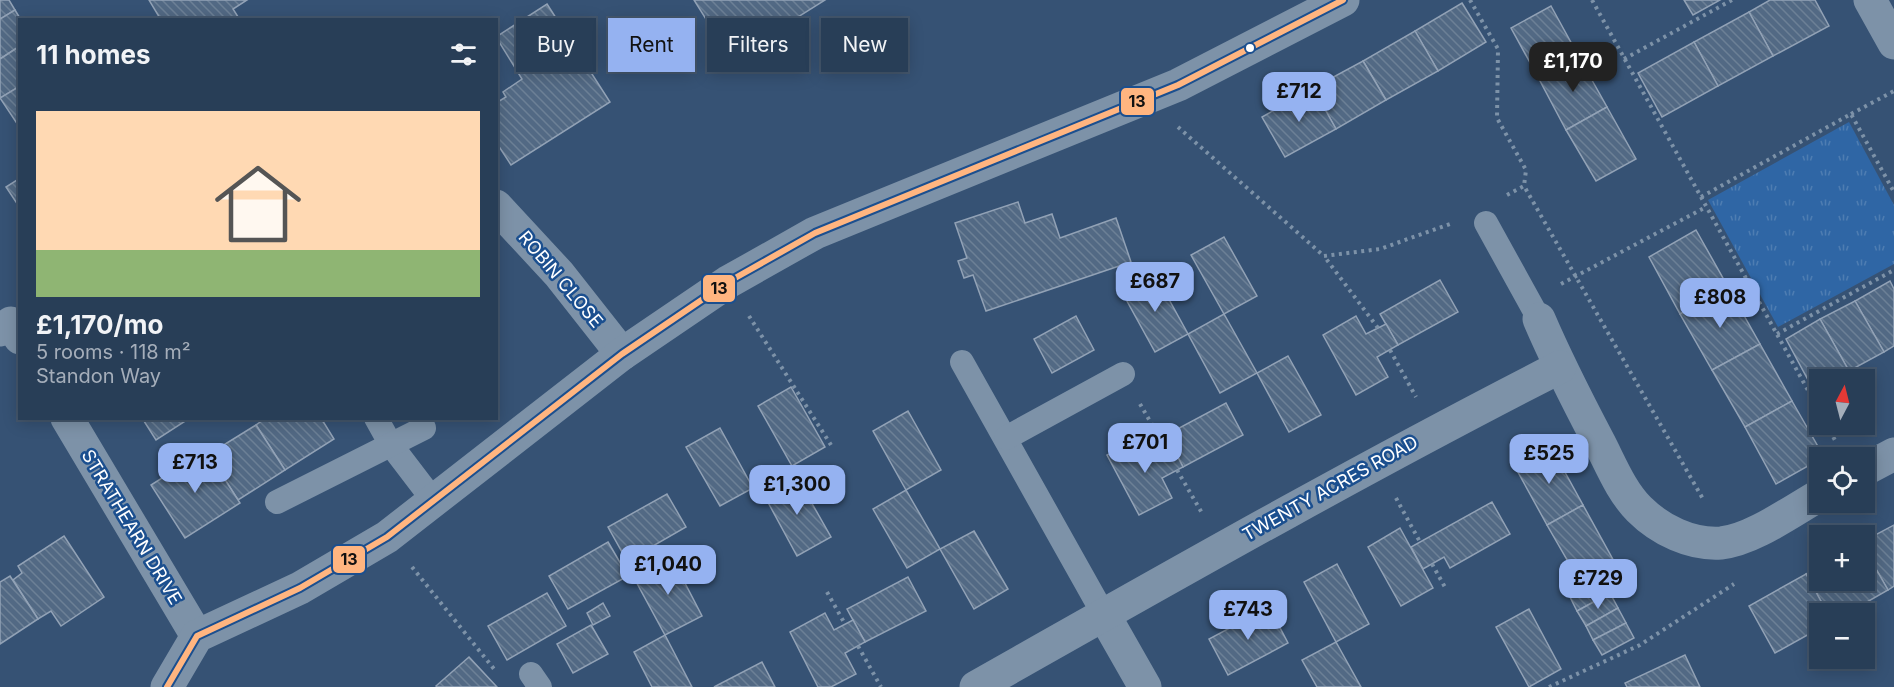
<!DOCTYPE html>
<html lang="en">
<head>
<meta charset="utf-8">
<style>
	:root { --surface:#283e57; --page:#344961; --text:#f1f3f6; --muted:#a5aeba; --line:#44576d; --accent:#95b2f1 }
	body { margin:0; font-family:Inter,sans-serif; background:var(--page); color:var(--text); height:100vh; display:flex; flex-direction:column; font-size:22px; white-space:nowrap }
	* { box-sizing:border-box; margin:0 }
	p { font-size:20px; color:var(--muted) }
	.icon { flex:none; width:33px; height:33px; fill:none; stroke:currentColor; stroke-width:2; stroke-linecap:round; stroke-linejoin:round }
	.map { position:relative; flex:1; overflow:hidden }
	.side { position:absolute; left:18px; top:18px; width:480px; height:402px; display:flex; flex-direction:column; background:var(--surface); border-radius:0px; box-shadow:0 3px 15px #0003,0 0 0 2px var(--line) }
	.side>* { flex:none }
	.guide { position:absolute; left:516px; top:18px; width:570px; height:54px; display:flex; gap:12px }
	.needle { width:39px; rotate:7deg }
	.buttons { position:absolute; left:1809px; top:369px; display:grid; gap:12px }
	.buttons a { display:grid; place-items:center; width:66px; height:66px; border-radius:0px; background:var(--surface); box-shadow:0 3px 15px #0003,0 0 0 2px var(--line); font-size:30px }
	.price { position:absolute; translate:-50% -51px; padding:0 14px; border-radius:12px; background:var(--accent); color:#111; font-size:20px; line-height:39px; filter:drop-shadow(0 2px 3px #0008) }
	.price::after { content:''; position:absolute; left:50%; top:36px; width:18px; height:14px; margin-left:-9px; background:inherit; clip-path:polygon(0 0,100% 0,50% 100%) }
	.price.active { background:#222; color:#fff }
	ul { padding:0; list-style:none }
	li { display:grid; align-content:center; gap:12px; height:318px; padding:0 18px }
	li+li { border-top:2px solid var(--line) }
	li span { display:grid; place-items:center; height:186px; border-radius:0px; color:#555 }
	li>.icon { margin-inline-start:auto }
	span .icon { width:108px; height:108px; fill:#fffc; stroke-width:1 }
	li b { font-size:26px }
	h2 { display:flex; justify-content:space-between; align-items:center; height:72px; padding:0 18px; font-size:26px }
	.tag { padding:0 21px; border-radius:0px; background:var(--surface); box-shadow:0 3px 15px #0003,0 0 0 2px var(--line); font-size:21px; line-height:54px }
	.tag.active { background:var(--accent); color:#111 }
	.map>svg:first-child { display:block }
	.grass { fill:url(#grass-tufts) }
	.building { fill:url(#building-back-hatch); stroke:#92a2b6; stroke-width:1.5 }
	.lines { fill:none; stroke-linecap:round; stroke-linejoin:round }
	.path { stroke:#7d92a8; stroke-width:4; stroke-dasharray:3 4.5; stroke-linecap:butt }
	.lane { stroke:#7d92a8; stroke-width:24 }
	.street { stroke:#7d92a8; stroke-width:33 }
	.bus-1-casing { stroke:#1b4f8f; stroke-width:10 }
	.bus-1 { stroke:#ffb580; stroke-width:6 }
	.bus-dot { fill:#fff; stroke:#1b4f8f; stroke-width:2 }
	.labels { text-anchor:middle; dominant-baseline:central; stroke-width:5; stroke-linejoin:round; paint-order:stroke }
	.street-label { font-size:18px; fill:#fff; stroke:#1b4f8f }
	.line-badge { stroke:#1b4f8f; stroke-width:2 }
	.pale-badge-label { font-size:16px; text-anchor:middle; font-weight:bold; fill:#111 }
</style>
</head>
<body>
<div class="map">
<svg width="1894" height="687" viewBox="0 0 1894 687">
	<defs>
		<pattern id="grass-tufts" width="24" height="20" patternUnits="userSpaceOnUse" patternTransform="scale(1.5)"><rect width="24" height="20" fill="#2f66a5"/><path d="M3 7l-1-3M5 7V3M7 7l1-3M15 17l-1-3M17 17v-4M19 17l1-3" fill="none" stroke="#4e7db2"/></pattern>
		<pattern id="building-back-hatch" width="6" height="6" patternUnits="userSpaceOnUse" patternTransform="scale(1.5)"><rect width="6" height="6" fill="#526984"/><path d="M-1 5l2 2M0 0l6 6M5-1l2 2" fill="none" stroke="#6c8096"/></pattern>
	</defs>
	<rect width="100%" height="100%" fill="#365274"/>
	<!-- grass -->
	<polygon class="grass" points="1849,122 1894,205 1894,264 1778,327 1708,200"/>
	<!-- building -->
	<g class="building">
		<polygon points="0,0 9,0 15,10 0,19"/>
		<polygon points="149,0 247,0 233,9 240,20 161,20"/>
		<polygon points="694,0 825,0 731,59"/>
		<polygon points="1684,0 1720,0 1693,15"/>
		<polygon points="1770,0 1815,0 1829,26 1773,56 1749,12"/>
		<polygon points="1462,3 1486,42 1438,71 1415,31"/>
		<polygon points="547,4 610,102 511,165 496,142 496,103 506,97 503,92 522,79 496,37"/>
		<polygon points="1551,6 1579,57 1539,79 1511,28"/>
		<polygon points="15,10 21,20 20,46 0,59 0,19"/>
		<polygon points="1749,12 1773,56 1718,86 1694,42"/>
		<polygon points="1415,31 1438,71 1386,100 1363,61"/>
		<polygon points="1694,42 1718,86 1662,117 1638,73"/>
		<polygon points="20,46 20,86 0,98 0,59"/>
		<polygon points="1579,57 1607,107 1566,130 1539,79"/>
		<polygon points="1363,61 1386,100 1336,129 1313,88"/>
		<polygon points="20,86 20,124 18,125 0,98"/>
		<polygon points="1313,88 1336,129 1285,157 1262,117"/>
		<polygon points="1607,107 1636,159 1596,181 1566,130"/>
		<polygon points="20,178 20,208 6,187"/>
		<polygon points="1018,202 1025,223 1052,214 1060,238 1116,218 1131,262 986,311 973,275 964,278 958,261 967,258 955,223"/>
		<polygon points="1696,230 1728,287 1680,314 1649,257"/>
		<polygon points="1224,237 1257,296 1224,314 1191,255"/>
		<polygon points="1155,274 1188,334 1155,352 1122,292"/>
		<polygon points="1440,280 1458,312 1398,345 1380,314"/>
		<polygon points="1890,281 1894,289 1894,346 1884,352 1855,301"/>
		<polygon points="1728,287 1760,344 1712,370 1680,314"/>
		<polygon points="1855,301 1884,352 1849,371 1820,319"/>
		<polygon points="1224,314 1257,373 1220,393 1188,334"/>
		<polygon points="1076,316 1094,350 1052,373 1034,339"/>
		<polygon points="1356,316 1366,334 1386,324 1398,345 1377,357 1388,377 1356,395 1323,335"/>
		<polygon points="1820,319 1849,371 1835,380 1820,380 1820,388 1814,391 1786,339"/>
		<polygon points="1760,344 1792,401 1745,427 1712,370"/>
		<polygon points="1288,356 1321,415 1289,432 1257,373"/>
		<polygon points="791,387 825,447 792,466 758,406"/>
		<polygon points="1792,401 1824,457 1776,484 1745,427"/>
		<polygon points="1226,403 1243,435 1183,467 1166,435"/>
		<polygon points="908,411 941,470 906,490 873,431"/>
		<polygon points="142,418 190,418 156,440"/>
		<polygon points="266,418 321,418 334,439 285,470 256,425"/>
		<polygon points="256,425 285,470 238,500 209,454"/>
		<polygon points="720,428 753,488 720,506 686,447"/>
		<polygon points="1139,438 1149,456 1171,444 1183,467 1162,478 1172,498 1139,515 1107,455"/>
		<polygon points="1550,445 1583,505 1547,525 1514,465"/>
		<polygon points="206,450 240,503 185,538 151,485"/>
		<polygon points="797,477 831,537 797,556 764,495"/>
		<polygon points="906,490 940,549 907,568 873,509"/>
		<polygon points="667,494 686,527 627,561 608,527"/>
		<polygon points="1492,502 1510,534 1450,568 1444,557 1423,569 1411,547"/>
		<polygon points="1583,505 1616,565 1581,584 1547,525"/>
		<polygon points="1894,525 1894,586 1888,590 1864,548 1864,541"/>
		<polygon points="1400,528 1433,588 1401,606 1368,547"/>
		<polygon points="974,531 1008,589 974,609 940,549"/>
		<polygon points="64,536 104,597 61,626 51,611 38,619 13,580 22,573 18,566"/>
		<polygon points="608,542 628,576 568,609 549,576"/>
		<polygon points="1864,548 1888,590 1846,614 1828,614 1806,574 1820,566 1820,580 1864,580"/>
		<polygon points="671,556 702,616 665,635 633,576"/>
		<polygon points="1337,564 1369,624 1336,642 1304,582"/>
		<polygon points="1806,574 1828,614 1820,614 1820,628 1775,653 1749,606"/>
		<polygon points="10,576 38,619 0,644 0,582"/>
		<polygon points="908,577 926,611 865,642 847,609"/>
		<polygon points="1602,578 1610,593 1577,611 1569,595"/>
		<polygon points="547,593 566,626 507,660 488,626"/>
		<polygon points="1610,593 1618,608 1586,626 1577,611"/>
		<polygon points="603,603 610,616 593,625 587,613"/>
		<polygon points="1269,607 1288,643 1228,675 1209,639"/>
		<polygon points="1618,608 1626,623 1593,640 1586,626"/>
		<polygon points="1529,609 1561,669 1529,687 1496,627"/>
		<polygon points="825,613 834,630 853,620 865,642 845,653 856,674 831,687 818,687 790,632"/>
		<polygon points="1626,623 1634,638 1602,655 1593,640"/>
		<polygon points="591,625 608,654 573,673 557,644"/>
		<polygon points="665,635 692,687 652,687 634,652"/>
		<polygon points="1336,642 1361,687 1317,687 1302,660"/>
		<polygon points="1685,655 1700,687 1627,687 1625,683"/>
		<polygon points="469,657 497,687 437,687 436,686"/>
		<polygon points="762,662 775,687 714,687"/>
	</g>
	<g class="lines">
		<!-- path -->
		<g class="path">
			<polyline points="1470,0 1498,49 1497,118 1526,170 1524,186"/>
			<polyline points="1592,0 1820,412"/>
			<polyline points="1624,59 1732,0"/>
			<polyline points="1851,114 1894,91"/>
			<polyline points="1178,127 1324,256"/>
			<polyline points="1507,195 1524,186 1703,499"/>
			<polyline points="1701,197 1851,114 1894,192"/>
			<polyline points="1561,284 1706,207"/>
			<polyline points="749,316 831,445"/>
			<polyline points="1378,328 1324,256 1380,249 1450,224"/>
			<polyline points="1777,334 1894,270"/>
			<polyline points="1390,350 1416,397"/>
			<polyline points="1140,404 1165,447"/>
			<polyline points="1826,424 1836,442"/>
			<polyline points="1177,470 1202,513"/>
			<polyline points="1396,498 1420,542"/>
			<polyline points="1432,564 1446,589"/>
			<polyline points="412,567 494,669"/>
			<polyline points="827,592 845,624"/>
			<polyline points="858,646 881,687"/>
			<polyline points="1549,687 1640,645 1734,584"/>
		</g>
		<!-- lane -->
		<g class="lane">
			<polyline points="1486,223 1539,319"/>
			<polyline points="962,362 1104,615"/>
			<polyline points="376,418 391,445 433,500"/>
			<polyline points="1006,438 1123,374"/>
			<polyline points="277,502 424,428"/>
			<polyline points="531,674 540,687"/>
		</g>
		<!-- street -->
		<g class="street">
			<polyline points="1870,0 1894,43"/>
			<polyline points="496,206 559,274 622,354"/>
			<path d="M1539,319c18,42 39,83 60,123 12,23 22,49 40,67 21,21 52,36 82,34 31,-3 71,-32 99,-48"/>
			<polyline points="0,330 11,323 20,338"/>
			<polyline points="67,418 197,636"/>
			<polyline points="1864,470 1894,454"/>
			<polyline points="1104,615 1145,687"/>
			<polyline points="167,687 197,636 300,588 387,537 622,354 728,282 815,233 1178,85 1343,0"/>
			<path d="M976,687c193,-109 386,-219 584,-320"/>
		</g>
		<!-- bus-1 casing -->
		<g class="bus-1-casing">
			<polyline id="bus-1" points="167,687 197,636 300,588 387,537 622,354 728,282 815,233 1178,85 1343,0"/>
		</g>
		<!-- bus-1 -->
		<use href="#bus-1" class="bus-1"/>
	</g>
	<!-- markers -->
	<circle class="bus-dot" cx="1250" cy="48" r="5"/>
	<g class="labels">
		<!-- street labels -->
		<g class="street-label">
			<text transform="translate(561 279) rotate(50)">ROBIN CLOSE</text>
			<text transform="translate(1330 488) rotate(-29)">TWENTY ACRES ROAD</text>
			<text transform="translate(132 527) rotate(59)">STRATHEARN DRIVE</text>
		</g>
	</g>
	<g class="line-badge">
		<rect x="1120" y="87" width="35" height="29" rx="6" fill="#ffb580"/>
		<rect x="702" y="274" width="34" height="29" rx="6" fill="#ffb580"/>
		<rect x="332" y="545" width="34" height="29" rx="6" fill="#ffb580"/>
	</g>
	<g class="pale-badge-label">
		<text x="1137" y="107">13</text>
		<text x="719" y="294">13</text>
		<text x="349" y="565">13</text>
	</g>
</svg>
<div class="buttons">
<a><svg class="needle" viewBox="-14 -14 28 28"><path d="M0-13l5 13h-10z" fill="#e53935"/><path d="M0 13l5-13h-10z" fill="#a5aeba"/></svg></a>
<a><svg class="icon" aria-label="locate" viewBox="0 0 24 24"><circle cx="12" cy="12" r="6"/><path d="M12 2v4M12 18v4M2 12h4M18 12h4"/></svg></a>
<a>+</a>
<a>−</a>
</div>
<b class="price active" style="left:1573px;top:93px">£1,170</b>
<b class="price" style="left:1299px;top:123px">£712</b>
<b class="price" style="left:1155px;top:313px">£687</b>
<b class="price" style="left:1720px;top:329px">£808</b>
<b class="price" style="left:1145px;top:474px">£701</b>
<b class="price" style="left:1549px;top:485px">£525</b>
<b class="price" style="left:195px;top:494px">£713</b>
<b class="price" style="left:797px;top:516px">£1,300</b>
<b class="price" style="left:668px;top:596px">£1,040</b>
<b class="price" style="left:1598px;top:610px">£729</b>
<b class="price" style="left:1248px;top:641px">£743</b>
<div class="guide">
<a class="tag">Buy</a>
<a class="tag active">Rent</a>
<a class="tag">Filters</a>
<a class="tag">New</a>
</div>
<section class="side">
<h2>11 homes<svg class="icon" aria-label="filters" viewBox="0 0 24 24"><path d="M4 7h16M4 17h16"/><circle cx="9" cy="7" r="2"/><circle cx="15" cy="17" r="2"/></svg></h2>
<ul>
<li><span style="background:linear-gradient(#ffd9b3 75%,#8fb573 0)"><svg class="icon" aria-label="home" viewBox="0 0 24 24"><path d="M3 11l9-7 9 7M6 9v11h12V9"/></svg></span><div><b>£1,170/mo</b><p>5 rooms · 118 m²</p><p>Standon Way</p></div></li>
</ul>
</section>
</div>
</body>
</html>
